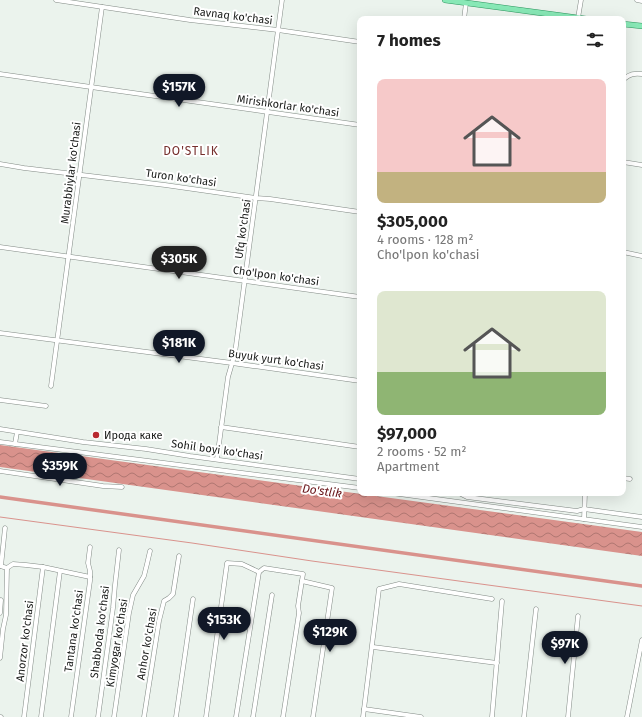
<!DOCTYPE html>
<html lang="en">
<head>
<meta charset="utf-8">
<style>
	:root { --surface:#fff; --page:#f6f6f6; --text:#222; --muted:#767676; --accent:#111827 }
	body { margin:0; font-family:"Fira Sans",sans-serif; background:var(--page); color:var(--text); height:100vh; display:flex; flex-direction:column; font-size:15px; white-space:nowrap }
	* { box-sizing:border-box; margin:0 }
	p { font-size:13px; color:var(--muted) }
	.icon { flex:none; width:22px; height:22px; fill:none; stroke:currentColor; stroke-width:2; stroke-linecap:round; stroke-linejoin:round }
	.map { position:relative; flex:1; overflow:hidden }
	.panel { position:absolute; left:357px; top:16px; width:269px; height:480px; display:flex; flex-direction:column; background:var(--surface); border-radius:8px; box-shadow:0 4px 16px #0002 }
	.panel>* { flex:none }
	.price { position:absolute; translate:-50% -34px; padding:0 9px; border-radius:14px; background:var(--accent); color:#fff; font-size:13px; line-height:26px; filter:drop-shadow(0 1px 2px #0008) }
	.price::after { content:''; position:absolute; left:50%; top:24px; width:12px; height:9px; margin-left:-6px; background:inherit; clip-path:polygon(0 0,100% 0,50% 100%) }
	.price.active { background:#222; color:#fff }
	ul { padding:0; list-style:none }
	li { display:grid; align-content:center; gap:8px; height:212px; padding:0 20px }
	li span { display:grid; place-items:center; height:124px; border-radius:8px; color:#555 }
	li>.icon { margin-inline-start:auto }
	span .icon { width:72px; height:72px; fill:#fffc; stroke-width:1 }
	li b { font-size:17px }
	h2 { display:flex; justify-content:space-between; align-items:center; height:48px; padding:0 20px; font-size:17px }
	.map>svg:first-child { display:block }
	.water { fill:url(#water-waves) }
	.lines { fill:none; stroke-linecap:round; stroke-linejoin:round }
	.stream { stroke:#d9928c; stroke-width:1 }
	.canal { stroke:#d9928c; stroke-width:3.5 }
	.minor-casing { stroke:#828a85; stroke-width:5 }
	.major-casing { stroke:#2d965f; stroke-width:6 }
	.minor { stroke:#fff; stroke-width:4 }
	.major { stroke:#88e8b6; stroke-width:5 }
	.poi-dot { fill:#b92930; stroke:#fff; stroke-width:1.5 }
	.labels { text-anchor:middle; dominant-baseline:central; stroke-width:4; stroke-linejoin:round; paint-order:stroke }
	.street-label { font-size:11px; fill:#181a18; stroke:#fff }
	.poi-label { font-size:11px; fill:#181a18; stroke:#fff; text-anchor:start }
	.neighbourhood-label { font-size:12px; letter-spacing:1px; fill:#762f2d; stroke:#fff }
	.water-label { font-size:12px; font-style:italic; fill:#681317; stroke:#fff }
</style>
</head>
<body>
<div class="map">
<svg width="642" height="717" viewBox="0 0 642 717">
	<defs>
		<pattern id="water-waves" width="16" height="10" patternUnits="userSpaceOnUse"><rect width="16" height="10" fill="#d9928c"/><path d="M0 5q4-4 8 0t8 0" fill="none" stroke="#af7671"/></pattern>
	</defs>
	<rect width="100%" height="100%" fill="#ebf3ed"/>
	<!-- water -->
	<polygon class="water" points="0,445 642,532 642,556 0,467"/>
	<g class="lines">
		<!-- stream -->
		<polyline class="stream" points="0,517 192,543 312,561 642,606"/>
		<!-- canal -->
		<polyline class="canal" points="0,497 642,586"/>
		<!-- minor casing -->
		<g class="minor-casing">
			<g id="minor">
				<polyline points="56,0 190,20 278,30 360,42"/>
				<polyline points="637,0 642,1"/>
				<polyline points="578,18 581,0"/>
				<polyline points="464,19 466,3"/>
				<polyline points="0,74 91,87 360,125"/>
				<path d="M623,79h1c6,-5 10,-6 18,-5"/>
				<polyline points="623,162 642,165"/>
				<polyline points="0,164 24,168 165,185 256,198 270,199 360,212"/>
				<polyline points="0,247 360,297"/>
				<polyline points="623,252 642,256"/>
				<polyline points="0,333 232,363 360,381"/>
				<polyline points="51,386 102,7"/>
				<polyline points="0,400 46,406"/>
				<polyline points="221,427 360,447"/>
				<polyline points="0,429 83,442 146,449 190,456 360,479"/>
				<polyline points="0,442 360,488"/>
				<polyline points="15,444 17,432"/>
				<polyline points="217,459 228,377 235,353 282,0"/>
				<polyline points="0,471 103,486 122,487"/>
				<polyline points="623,478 630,479"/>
				<polyline points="392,493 642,527"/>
				<polyline points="459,493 467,497 577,511 584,509 642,517"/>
				<polyline points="584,519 585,493"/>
				<polyline points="0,566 7,568 13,564 26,565 43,567 90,577"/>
				<polyline points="1,566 5,528"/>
				<polyline points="302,581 332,588 313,717"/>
				<polyline points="0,613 1,600"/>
				<polyline points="373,647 497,663"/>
				<polyline points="0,658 3,629 6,615 7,568"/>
				<polyline points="364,709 421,717"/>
				<polyline points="0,717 1,717"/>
				<polyline points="24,717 43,567"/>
				<polyline points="41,717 60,571"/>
				<polyline points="71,717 90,581 90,571 88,563 90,547"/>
				<polyline points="98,717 113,608 115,585 119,550"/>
				<polyline points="114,717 129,613 133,595 144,576 147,564 150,551"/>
				<polyline points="144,717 159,621 164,601 169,598 173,594 179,556"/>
				<polyline points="176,717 193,599"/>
				<polyline points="206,717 227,563 242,564 259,572 264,568 303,574 298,606 299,613 283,717"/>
				<polyline points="236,717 259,572"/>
				<polyline points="253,717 272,595"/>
				<polyline points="363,717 379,589 399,584 492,599"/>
				<polyline points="492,717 502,601"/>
				<polyline points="524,717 536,609"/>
				<polyline points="568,717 578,616"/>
				<polyline points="627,717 642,640"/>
			</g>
		</g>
		<!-- major casing -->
		<g class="major-casing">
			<g id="major">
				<polyline points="445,0 586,19"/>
				<polyline points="623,24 642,26"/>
			</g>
		</g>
		<!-- minor -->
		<use href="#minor" class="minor"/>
		<!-- major -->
		<use href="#major" class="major"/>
	</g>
	<!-- markers -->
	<circle class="poi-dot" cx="96" cy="435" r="4"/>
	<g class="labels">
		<!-- street labels -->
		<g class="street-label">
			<text transform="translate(233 16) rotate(7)">Ravnaq ko'chasi</text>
			<text transform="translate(288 106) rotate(8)">Mirishkorlar ko'chasi</text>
			<text transform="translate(71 173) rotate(-83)">Murabbiylar ko'chasi</text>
			<text transform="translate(181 178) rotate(8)">Turon ko'chasi</text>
			<text transform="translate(243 229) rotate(-82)">Ufq ko'chasi</text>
			<text transform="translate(276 276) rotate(8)">Cho'lpon ko'chasi</text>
			<text transform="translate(276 360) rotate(8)">Buyuk yurt ko'chasi</text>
			<text transform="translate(217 450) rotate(8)">Sohil boyi ko'chasi</text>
			<text transform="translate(74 631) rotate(-82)">Tantana ko'chasi</text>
			<text transform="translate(100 632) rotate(-83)">Shabboda ko'chasi</text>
			<text transform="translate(25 641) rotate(-83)">Anorzor ko'chasi</text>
			<text transform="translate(117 643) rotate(-81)">Kimyogar ko'chasi</text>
			<text transform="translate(147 644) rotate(-80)">Anhor ko'chasi</text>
		</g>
		<!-- poi labels -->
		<g class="poi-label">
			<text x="104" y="435">Ирода каке</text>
		</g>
		<!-- neighbourhood labels -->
		<g class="neighbourhood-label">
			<text x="191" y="151">DO'STLIK</text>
		</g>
		<!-- water labels -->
		<g class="water-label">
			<text transform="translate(322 491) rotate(8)">Do'stlik</text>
		</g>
	</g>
</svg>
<b class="price" style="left:179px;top:108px">$157K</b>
<b class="price active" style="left:179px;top:280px">$305K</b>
<b class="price" style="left:179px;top:364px">$181K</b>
<b class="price" style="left:60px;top:487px">$359K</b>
<b class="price" style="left:224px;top:641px">$153K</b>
<b class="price" style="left:330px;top:653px">$129K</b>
<b class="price" style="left:565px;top:665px">$97K</b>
<section class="panel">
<h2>7 homes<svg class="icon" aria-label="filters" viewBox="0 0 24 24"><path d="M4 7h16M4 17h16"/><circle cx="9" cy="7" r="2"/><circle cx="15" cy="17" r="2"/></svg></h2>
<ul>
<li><span style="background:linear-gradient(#f6c9c9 75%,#c2b280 0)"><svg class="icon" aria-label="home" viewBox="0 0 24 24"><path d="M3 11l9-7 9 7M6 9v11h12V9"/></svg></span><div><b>$305,000</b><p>4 rooms · 128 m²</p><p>Cho'lpon ko'chasi</p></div></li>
<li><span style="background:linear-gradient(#dfe7d0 65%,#8fb573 0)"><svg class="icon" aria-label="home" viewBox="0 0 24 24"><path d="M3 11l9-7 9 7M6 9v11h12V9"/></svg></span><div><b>$97,000</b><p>2 rooms · 52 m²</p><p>Apartment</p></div></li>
</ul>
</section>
</div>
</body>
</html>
